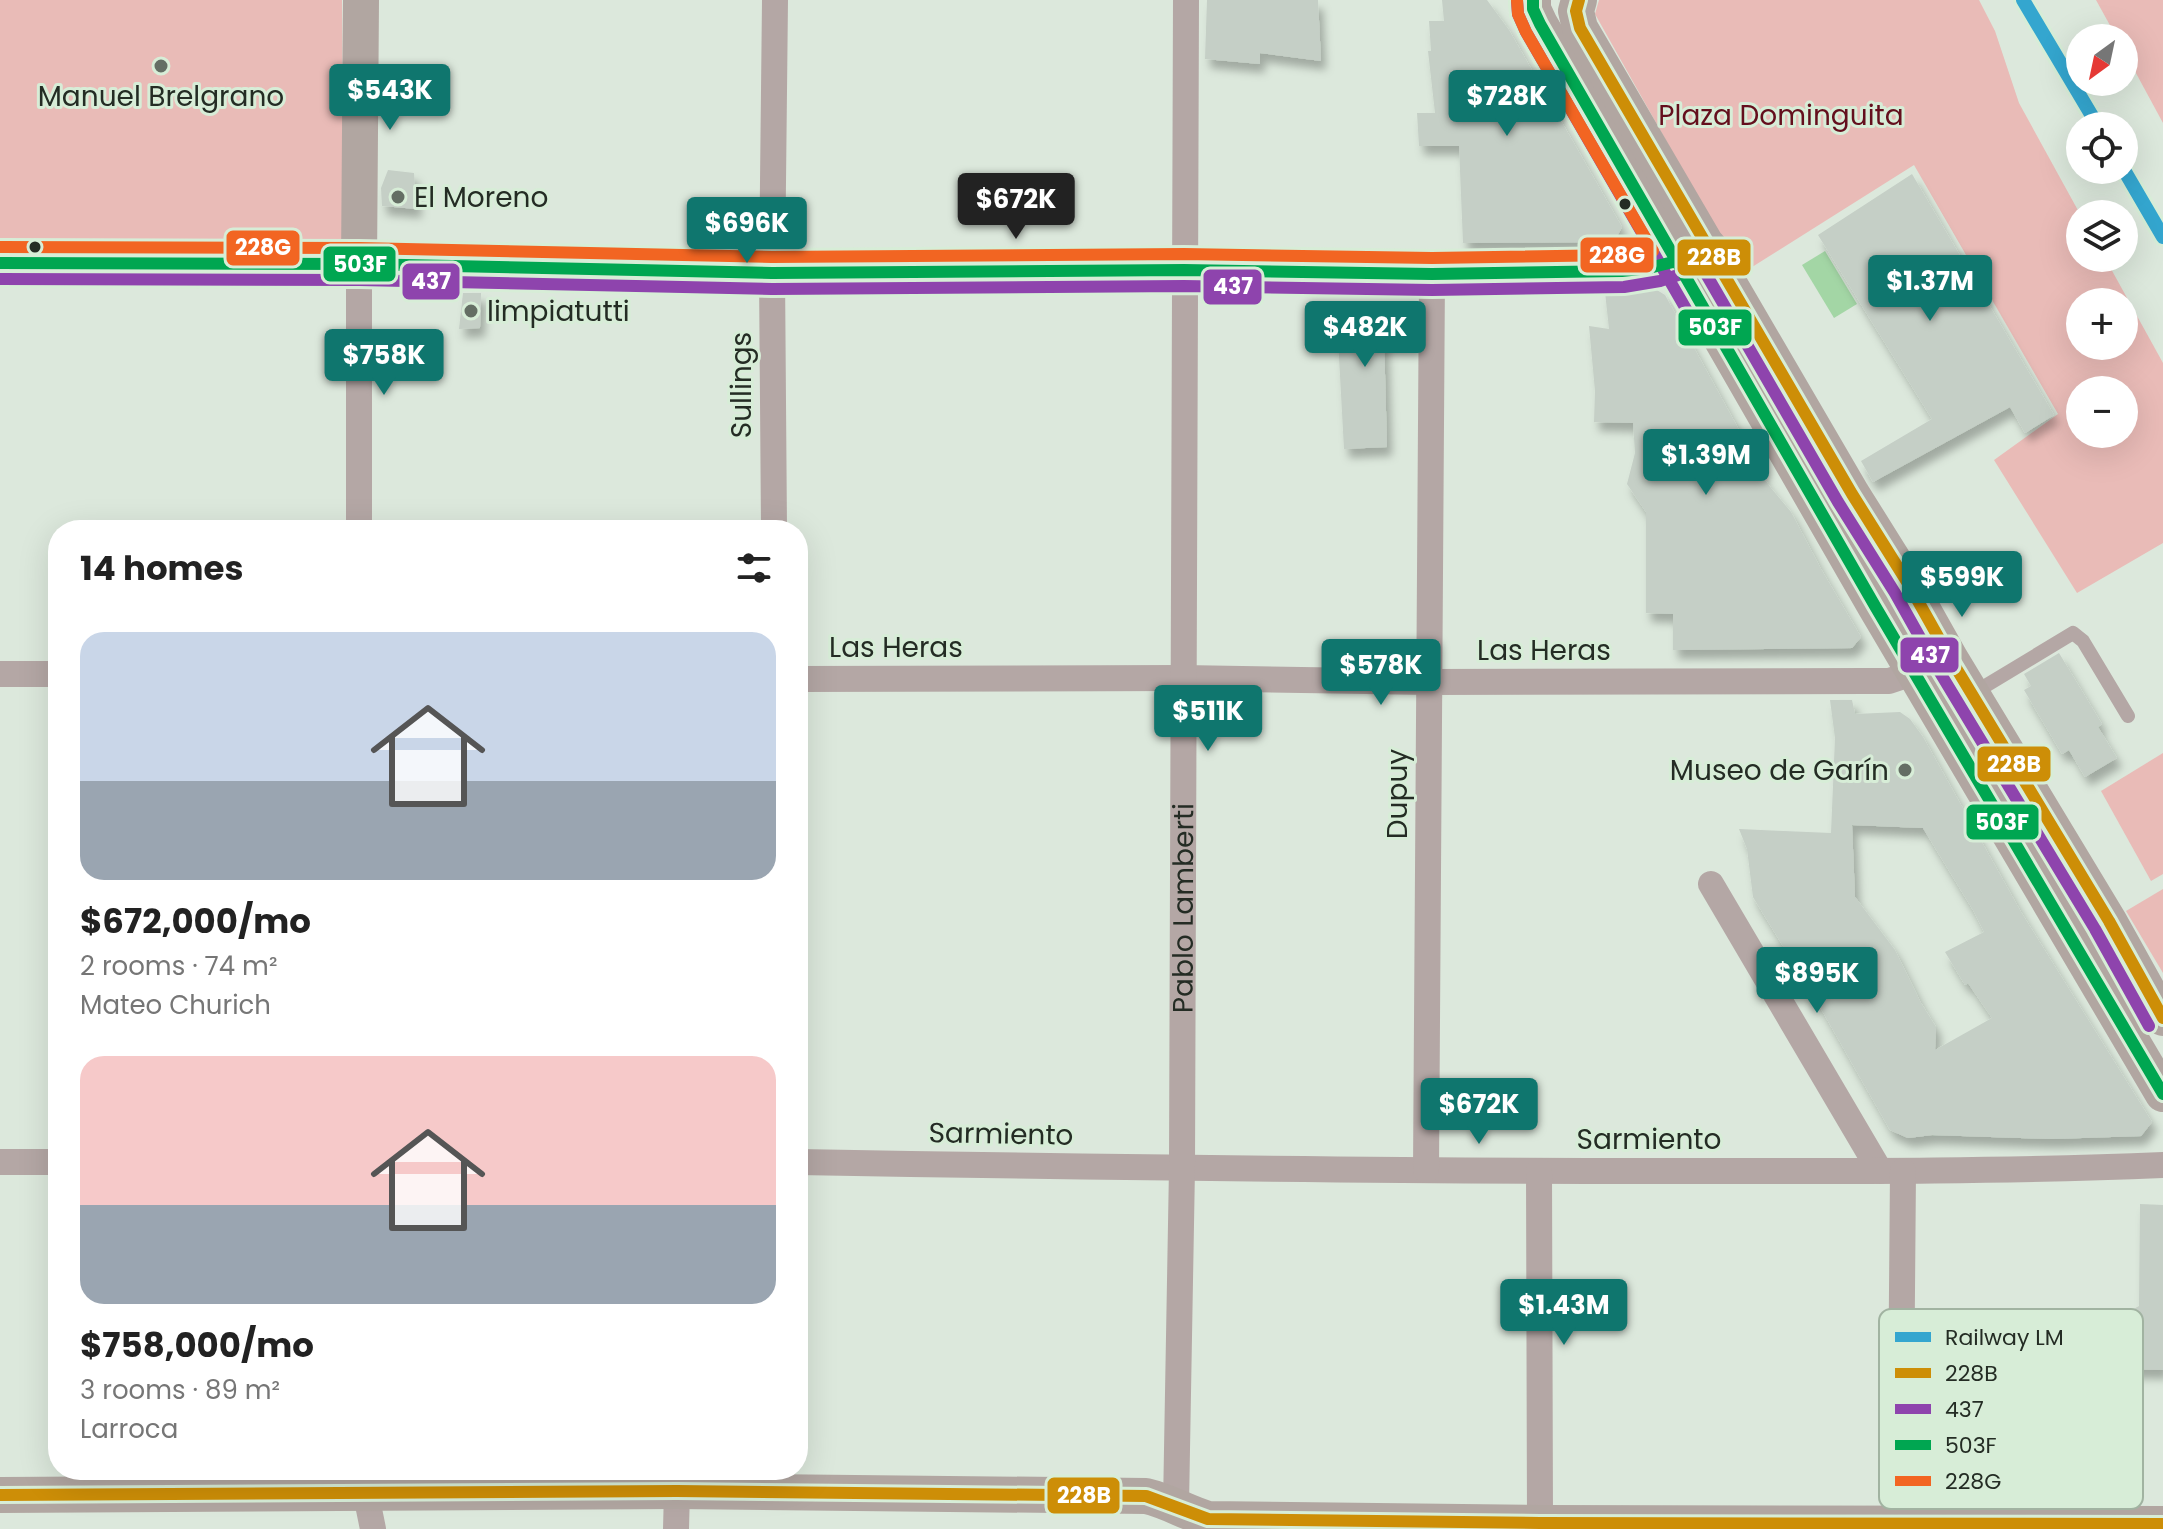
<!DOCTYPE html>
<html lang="en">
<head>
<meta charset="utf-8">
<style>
	:root { --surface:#fff; --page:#f2f2f2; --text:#222; --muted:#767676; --accent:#0f766e }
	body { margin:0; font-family:Poppins,sans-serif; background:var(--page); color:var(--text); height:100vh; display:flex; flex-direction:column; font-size:30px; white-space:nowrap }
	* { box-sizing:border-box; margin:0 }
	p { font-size:26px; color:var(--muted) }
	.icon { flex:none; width:44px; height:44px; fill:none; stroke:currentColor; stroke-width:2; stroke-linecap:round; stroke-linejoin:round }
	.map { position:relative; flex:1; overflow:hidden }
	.details { position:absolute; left:48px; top:520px; width:760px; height:960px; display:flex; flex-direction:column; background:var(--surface); border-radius:32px; box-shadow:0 8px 32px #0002 }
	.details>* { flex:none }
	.needle { width:52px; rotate:213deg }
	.fabs { position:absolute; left:2066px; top:24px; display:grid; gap:16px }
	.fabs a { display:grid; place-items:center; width:72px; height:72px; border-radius:50%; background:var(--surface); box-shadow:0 8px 32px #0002; font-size:40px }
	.price { position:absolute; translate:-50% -68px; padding:0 18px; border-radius:8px; background:var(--accent); color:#fff; font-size:26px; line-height:52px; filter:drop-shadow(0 2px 4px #0008) }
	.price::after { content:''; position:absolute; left:50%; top:48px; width:24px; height:18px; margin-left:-12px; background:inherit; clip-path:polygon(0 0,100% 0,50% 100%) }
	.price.selected { background:#222; color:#fff }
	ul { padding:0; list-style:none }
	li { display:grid; align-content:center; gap:16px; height:424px; padding:0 32px }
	li span { display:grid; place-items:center; height:248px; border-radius:24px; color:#555 }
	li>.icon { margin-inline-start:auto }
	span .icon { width:144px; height:144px; fill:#fffc; stroke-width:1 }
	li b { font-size:34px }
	h2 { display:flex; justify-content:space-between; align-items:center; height:96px; padding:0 32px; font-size:34px }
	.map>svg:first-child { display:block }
	.green { fill:#e9bbb7; fill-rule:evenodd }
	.water { fill:#a3d6a5 }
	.building { fill:#c5cfc6; fill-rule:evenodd; filter:url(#shadow) }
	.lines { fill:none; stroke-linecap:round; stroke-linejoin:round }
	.lane { stroke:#b4a7a5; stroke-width:14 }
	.street { stroke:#b4a7a5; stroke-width:26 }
	.secondary { stroke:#b1a6a1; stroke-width:36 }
	.bus-1-casing { stroke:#d7edd7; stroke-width:18 }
	.bus-2-casing { stroke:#d7edd7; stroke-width:18 }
	.bus-3-casing { stroke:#d7edd7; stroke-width:18 }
	.bus-4-casing { stroke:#d7edd7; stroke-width:18 }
	.bus-1 { stroke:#cd8e07; stroke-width:12 }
	.bus-2 { stroke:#8e44ad; stroke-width:12 }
	.bus-3 { stroke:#00a651; stroke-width:12 }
	.bus-4 { stroke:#f26522; stroke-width:12 }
	.rail-1-casing { stroke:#d7edd7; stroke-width:20 }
	.rail-1 { stroke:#34a6cf; stroke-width:14 }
	.poi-dot { fill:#646e64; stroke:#d7edd7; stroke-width:3 }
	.bus-dot { fill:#242c24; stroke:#d7edd7; stroke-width:3 }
	.labels { text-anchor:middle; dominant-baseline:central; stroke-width:6; stroke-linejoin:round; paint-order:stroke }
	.poi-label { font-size:28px; fill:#242c24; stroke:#d7edd7; text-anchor:start }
	.park-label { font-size:28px; fill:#640f1d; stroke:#d7edd7 }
	.street-label { font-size:28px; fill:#242c24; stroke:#d7edd7 }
	.key { fill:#d7edd7; stroke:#a1b3a1; stroke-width:2 }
	.key-label { font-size:22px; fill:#242c24 }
	.line-badge { stroke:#d7edd7; stroke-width:3 }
	.badge-label { font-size:22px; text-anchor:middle; font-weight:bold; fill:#fff }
</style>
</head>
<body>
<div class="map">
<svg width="2163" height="1529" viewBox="0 0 2163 1529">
	<defs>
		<filter id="shadow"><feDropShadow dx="5" dy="9" stdDeviation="4" flood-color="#0004"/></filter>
	</defs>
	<rect width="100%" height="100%" fill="#dce8dc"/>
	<!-- green -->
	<g class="green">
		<polygon points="0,0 342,0 344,236 340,244 332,247 0,249"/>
		<path d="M1599,0h380l16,31 24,72 61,111v44h25l58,105v180l-86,50 -83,-133 64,-46 -144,-249 -173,109 -146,-260zM2080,302h44v44h-44zM2080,390h44v44h-44z"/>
		<polygon points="2096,0 2163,0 2163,123 2124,51 2124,38 2117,38"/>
		<polygon points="2163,753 2163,874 2151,881 2101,791"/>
		<polygon points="2163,889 2163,973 2126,911"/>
	</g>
	<!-- water -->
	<polygon class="water" points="1825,251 1857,304 1834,318 1802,265"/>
	<!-- building -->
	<g class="building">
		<polygon points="1207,0 1318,0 1321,61 1260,53 1260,64 1205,59"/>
		<polygon points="1442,0 1487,0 1509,30 1622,227 1614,242 1463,243 1459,146 1419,146 1417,113 1435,113 1428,51 1431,51 1429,21 1444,21"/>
		<polygon points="388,170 414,173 417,209 382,206 381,188"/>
		<polygon points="1912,174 2054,415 2025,433 2010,407 1873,482 1861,461 1932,419 1818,235"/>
		<polygon points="1652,287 1665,295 1738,428 1749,458 1771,488 1791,512 1821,569 1861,637 1852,648 1673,650 1673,614 1646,613 1646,512 1627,484 1635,453 1633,423 1594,422 1595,391 1589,326 1609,329 1605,292 1625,292"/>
		<polygon points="463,293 481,293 480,328 459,329"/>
		<polygon points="1336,302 1403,303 1401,338 1384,337 1387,447 1344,449"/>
		<polygon points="2059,653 2102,724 2098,727 2117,758 2085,777 2069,750 2062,754 2024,690 2031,686 2024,674"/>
		<path d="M1830,700h22l3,14 45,-2 10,7 13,18 98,175 131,210 -11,14 -89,3 -120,-4 -24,3 -18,-8 -74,-130 -63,-103 -6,-48 -8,-20 92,4 4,-95zM1852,825l71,3 50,82 11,22 -39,20 20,33 3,-2 24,35 -57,32 1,-23 -15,-24 -26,-53 -40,-53z"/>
		<polygon points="2140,1204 2163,1205 2163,1370 2103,1369 2099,1340 2124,1326 2123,1315 2139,1306"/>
	</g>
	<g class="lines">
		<!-- lane -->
		<polyline class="lane" points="1972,694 2073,633 2083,641 2128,716"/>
		<!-- street -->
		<g class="street">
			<polyline points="359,530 359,264"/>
			<polyline points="774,530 772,273 775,0"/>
			<polyline points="0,674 58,674"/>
			<polyline points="798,679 1183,678 1429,682 1866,681 1889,681 1928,668"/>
			<polyline points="1711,884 1880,1171"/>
			<polyline points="0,1162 58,1162"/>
			<path d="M798,1162c284,5 567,9 851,9 171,0 343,1 514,-6"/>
			<polyline points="1426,1170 1432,274"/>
			<polyline points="1539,1171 1540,1523"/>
			<polyline points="361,1470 373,1529"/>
			<path id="s1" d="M1176,1506l6,-338 4,-1168"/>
			<polyline points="676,1529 677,1491"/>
			<polyline points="1900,1529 1903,1171"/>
		</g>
		<!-- secondary -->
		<g class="secondary">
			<polyline points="1533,0 1533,9 1540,24 1875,606 2163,1094"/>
			<polyline points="1579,0 1576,11 1580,28 1852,494 1909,585 1950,658 2109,921 2163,1018"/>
			<path d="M0,263l359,1 413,9 412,-3 248,4 190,-3c33,-4 57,-11 87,-24"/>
			<polyline points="359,264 361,0"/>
			<path d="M0,1495l677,-4 469,5c22,5 41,17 62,23l332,4 623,1"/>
		</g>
		<!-- bus-1 casing -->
		<g class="bus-1-casing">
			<g id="bus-1">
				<polyline points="1579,0 1576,11 1580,28 1852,494 1909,585 1950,658 2109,921 2163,1018"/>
				<polyline points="0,1495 677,1491 1146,1496 1208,1519 1540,1523 2163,1524"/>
			</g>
		</g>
		<!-- bus-2 casing -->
		<g class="bus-2-casing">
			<g id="bus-2">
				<polyline points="1517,0 1518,14 1526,32 1697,328"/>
				<polyline points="0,279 359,280 772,289 1184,286 1432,290 1624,287 1660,281 1702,267 1838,502 1895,593 1936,666 2095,929 2149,1026"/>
			</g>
		</g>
		<!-- bus-3 casing -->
		<g class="bus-3-casing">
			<g id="bus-3">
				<polyline points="1533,0 1533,9 1540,24 1875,606 2163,1094"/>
				<polyline points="0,263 359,264 772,273 1184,270 1432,274 1622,271 1649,268 1677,261"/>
			</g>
		</g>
		<!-- bus-4 casing -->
		<g class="bus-4-casing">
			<polyline id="bus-4" points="0,247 359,248 772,257 1184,254 1432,258 1621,255 1653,251 1526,32 1518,14 1517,0"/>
		</g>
		<!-- bus-1 -->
		<use href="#bus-1" class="bus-1"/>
		<!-- bus-2 -->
		<use href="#bus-2" class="bus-2"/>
		<!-- bus-3 -->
		<use href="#bus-3" class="bus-3"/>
		<!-- bus-4 -->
		<use href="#bus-4" class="bus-4"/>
		<!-- rail-1 casing -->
		<g class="rail-1-casing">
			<g id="rail-1">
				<polyline points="2023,0 2098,126"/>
				<polyline points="2124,170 2163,237"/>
			</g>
		</g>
		<!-- rail-1 -->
		<use href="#rail-1" class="rail-1"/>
	</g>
	<!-- markers -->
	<g class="poi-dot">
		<circle cx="161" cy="66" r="8"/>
		<circle cx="398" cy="197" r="8"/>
		<circle cx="471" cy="311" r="8"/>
		<circle cx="1905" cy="770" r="8"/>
	</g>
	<g class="bus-dot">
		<circle cx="1625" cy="204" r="7"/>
		<circle cx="35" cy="247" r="7"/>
	</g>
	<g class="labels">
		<!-- poi labels -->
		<g class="poi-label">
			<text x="161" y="96" text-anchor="middle">Manuel Brelgrano</text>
			<text x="414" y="197">El Moreno</text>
			<text x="487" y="311">limpiatutti</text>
			<text x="1889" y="770" text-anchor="end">Museo de Garín</text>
		</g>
		<!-- park labels -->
		<g class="park-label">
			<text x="1781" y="115">Plaza Dominguita</text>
		</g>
		<!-- street labels -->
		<g class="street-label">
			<text transform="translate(741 385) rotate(-90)">Sullings</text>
			<text x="896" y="647">Las Heras</text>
			<text x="1544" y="650">Las Heras</text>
			<text transform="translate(1397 794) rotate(-90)">Dupuy</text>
			<text stroke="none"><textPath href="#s1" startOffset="598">Pablo Lamberti</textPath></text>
			<text transform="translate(1001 1134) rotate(1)">Sarmiento</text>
			<text x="1649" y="1139">Sarmiento</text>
		</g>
	</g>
	<!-- legend -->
	<rect x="1879" y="1309" width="264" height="200" rx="12" class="key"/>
	<rect x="1895" y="1332" width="36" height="10" fill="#34a6cf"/>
	<rect x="1895" y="1368" width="36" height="10" fill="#cd8e07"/>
	<rect x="1895" y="1404" width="36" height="10" fill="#8e44ad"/>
	<rect x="1895" y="1440" width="36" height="10" fill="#00a651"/>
	<rect x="1895" y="1476" width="36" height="10" fill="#f26522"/>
	<g class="key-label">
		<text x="1945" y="1345">Railway LM</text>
		<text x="1945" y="1381">228B</text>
		<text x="1945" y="1417">437</text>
		<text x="1945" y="1453">503F</text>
		<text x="1945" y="1489">228G</text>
	</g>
	<g class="line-badge">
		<rect x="225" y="229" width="76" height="38" rx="8" fill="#f26522"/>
		<rect x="1579" y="236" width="76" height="38" rx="8" fill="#f26522"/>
		<rect x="1676" y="238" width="76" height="39" rx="8" fill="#cd8e07"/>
		<rect x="322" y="245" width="75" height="38" rx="8" fill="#00a651"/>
		<rect x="401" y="262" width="60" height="39" rx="8" fill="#8e44ad"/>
		<rect x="1202" y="268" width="61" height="38" rx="8" fill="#8e44ad"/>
		<rect x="1677" y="308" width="76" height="39" rx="8" fill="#00a651"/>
		<rect x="1899" y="636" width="61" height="38" rx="8" fill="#8e44ad"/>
		<rect x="1976" y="745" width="76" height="38" rx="8" fill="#cd8e07"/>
		<rect x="1965" y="803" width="75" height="38" rx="8" fill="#00a651"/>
		<rect x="1046" y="1476" width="75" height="39" rx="8" fill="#cd8e07"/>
	</g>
	<g class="badge-label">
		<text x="263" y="255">228G</text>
		<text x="1617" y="263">228G</text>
		<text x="1714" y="265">228B</text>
		<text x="360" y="272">503F</text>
		<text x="431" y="289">437</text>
		<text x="1233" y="294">437</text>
		<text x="1715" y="335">503F</text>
		<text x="1930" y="663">437</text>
		<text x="2014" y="772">228B</text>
		<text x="2002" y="830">503F</text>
		<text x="1084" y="1503">228B</text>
	</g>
</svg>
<div class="fabs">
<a><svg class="needle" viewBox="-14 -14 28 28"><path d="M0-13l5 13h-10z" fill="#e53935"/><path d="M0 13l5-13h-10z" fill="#767676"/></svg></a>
<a><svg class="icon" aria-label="locate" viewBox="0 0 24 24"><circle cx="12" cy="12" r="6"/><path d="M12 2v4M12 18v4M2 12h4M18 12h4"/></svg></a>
<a><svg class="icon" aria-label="layers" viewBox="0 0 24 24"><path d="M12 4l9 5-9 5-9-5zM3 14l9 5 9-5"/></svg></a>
<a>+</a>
<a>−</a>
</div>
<b class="price" style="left:390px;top:132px">$543K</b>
<b class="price" style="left:1507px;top:138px">$728K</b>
<b class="price selected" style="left:1016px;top:241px">$672K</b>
<b class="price" style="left:747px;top:265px">$696K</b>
<b class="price" style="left:1930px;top:323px">$1.37M</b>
<b class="price" style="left:1365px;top:369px">$482K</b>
<b class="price" style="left:384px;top:397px">$758K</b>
<b class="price" style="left:1706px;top:497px">$1.39M</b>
<b class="price" style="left:1962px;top:619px">$599K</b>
<b class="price" style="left:1381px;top:707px">$578K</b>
<b class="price" style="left:1208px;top:753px">$511K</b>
<b class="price" style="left:1817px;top:1015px">$895K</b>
<b class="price" style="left:1479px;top:1146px">$672K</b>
<b class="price" style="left:1564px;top:1347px">$1.43M</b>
<section class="details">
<h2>14 homes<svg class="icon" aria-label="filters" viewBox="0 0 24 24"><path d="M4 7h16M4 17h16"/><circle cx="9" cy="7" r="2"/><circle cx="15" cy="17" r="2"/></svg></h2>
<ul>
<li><span style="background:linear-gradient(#c9d6e8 60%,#9aa5b1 0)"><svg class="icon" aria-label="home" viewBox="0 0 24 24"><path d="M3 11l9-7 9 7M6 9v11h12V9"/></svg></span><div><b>$672,000/mo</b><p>2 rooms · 74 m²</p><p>Mateo Churich</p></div></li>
<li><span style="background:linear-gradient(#f6c9c9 60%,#9aa5b1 0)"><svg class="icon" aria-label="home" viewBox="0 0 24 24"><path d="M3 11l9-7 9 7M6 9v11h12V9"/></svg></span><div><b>$758,000/mo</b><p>3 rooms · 89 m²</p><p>Larroca</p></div></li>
</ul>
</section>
</div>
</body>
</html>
